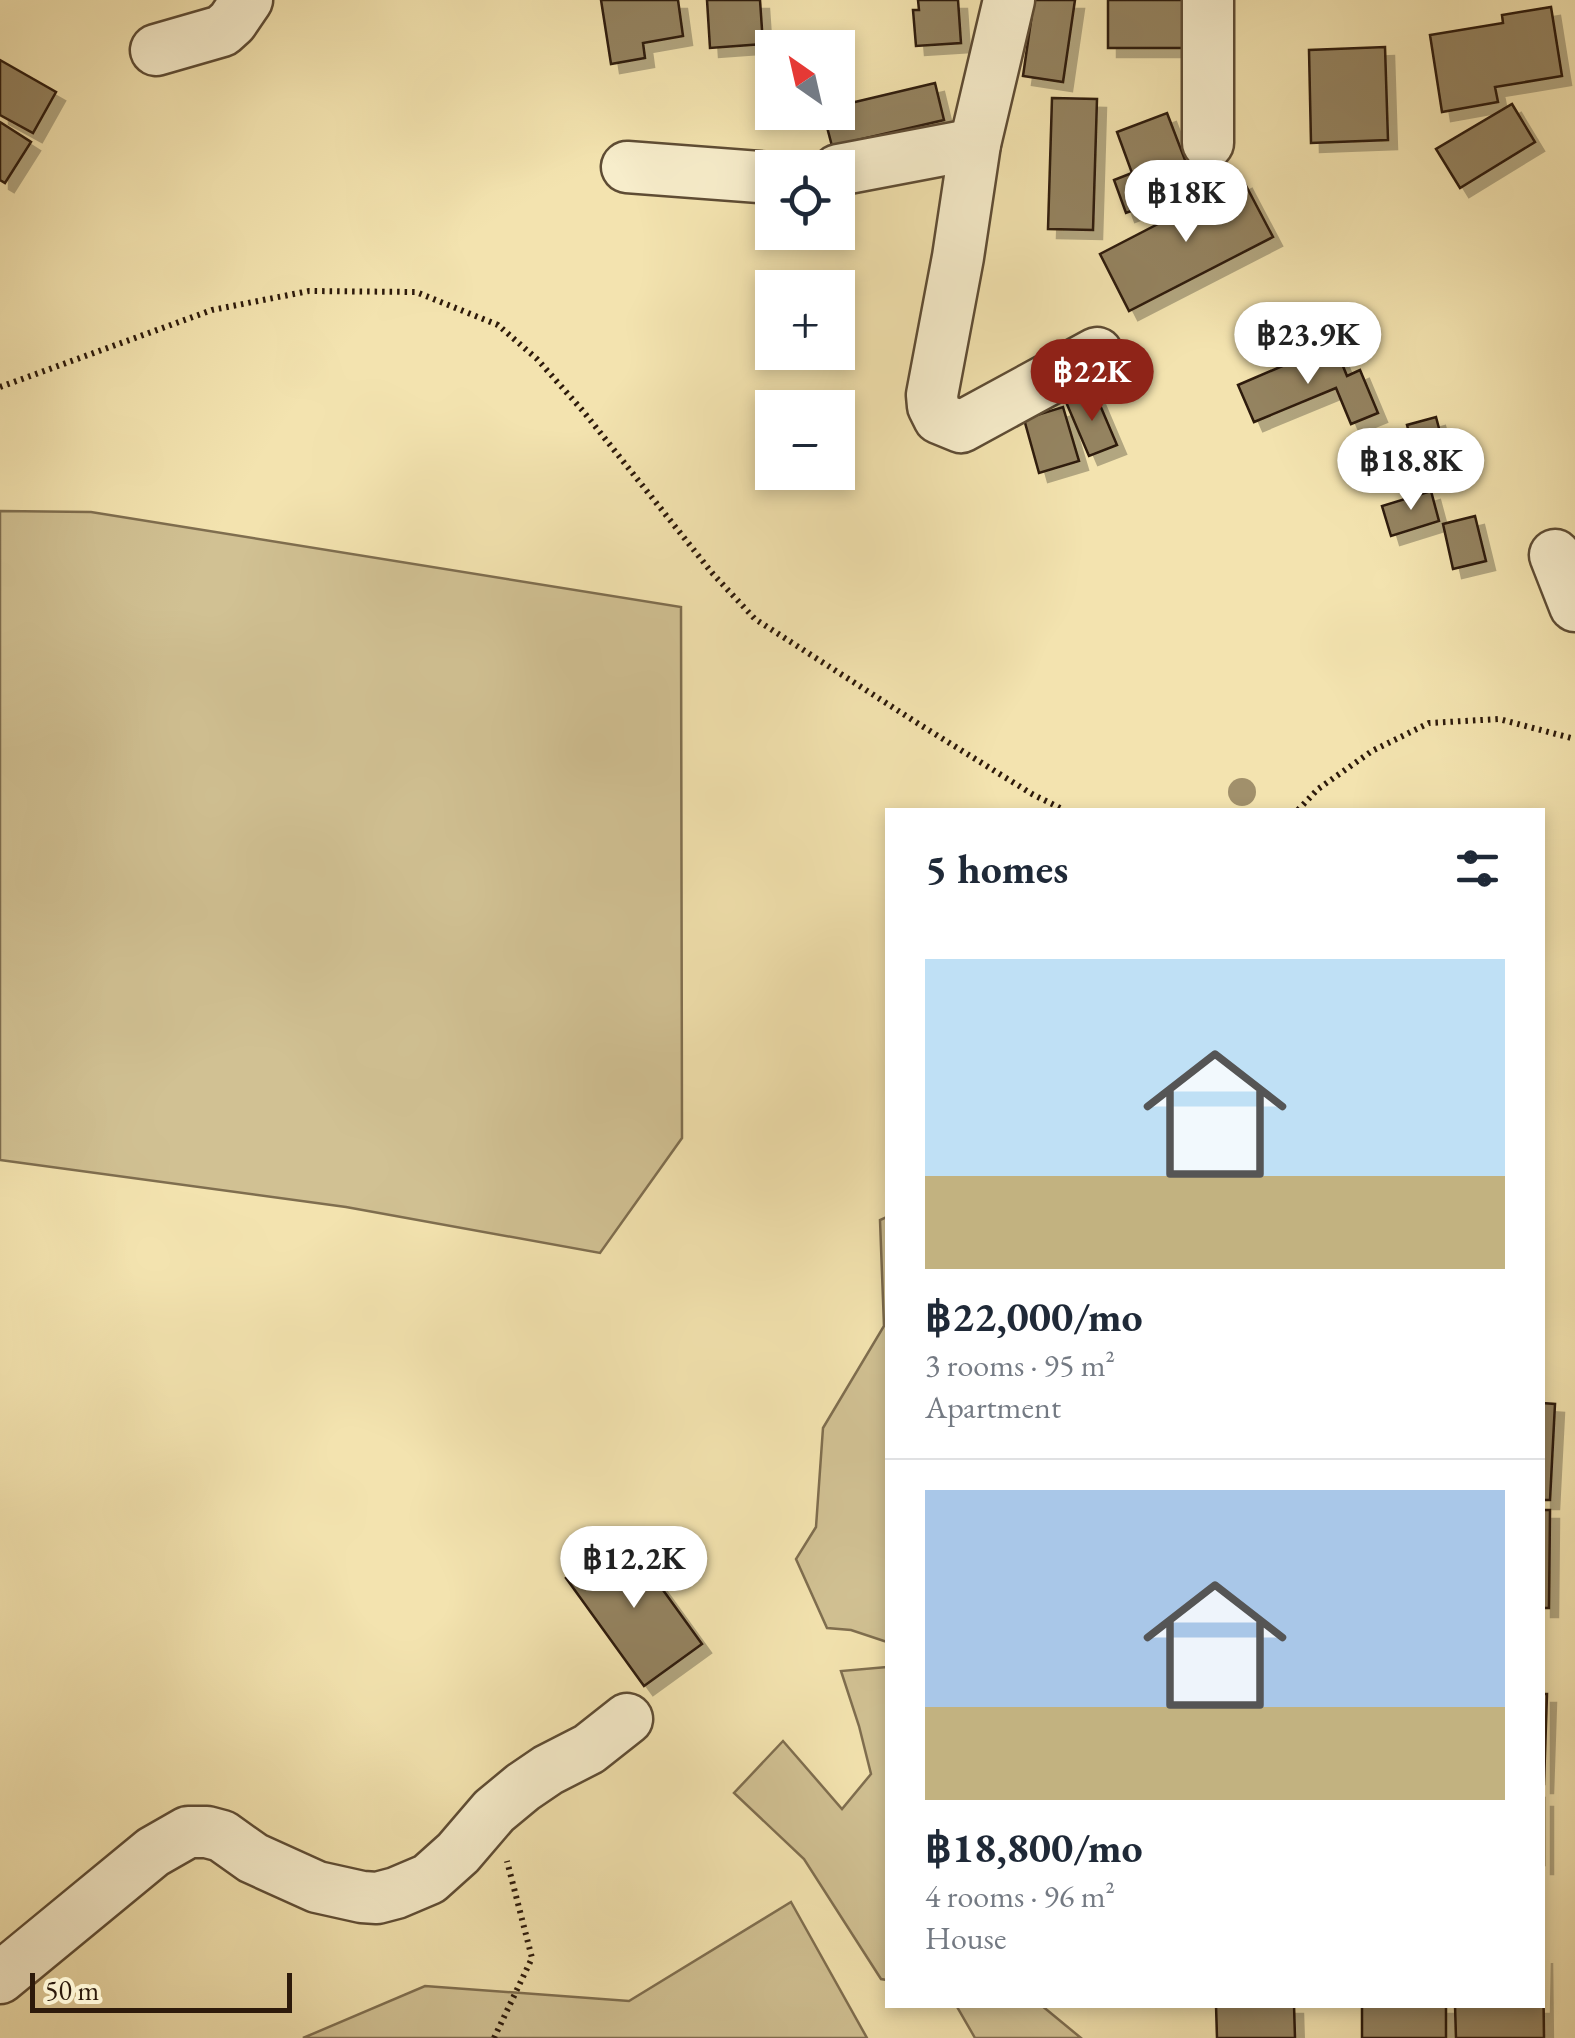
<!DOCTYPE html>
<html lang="en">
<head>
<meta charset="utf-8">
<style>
	:root { --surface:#fff; --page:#f6f6f7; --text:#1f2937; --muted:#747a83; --line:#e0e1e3; --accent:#8f2418 }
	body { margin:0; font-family:"EB Garamond",serif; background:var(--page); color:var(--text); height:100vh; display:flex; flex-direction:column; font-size:38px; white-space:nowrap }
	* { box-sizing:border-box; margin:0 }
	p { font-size:32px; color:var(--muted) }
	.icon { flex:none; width:55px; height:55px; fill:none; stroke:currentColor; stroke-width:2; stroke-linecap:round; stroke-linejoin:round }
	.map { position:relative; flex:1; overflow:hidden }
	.drawer { position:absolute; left:885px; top:808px; width:660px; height:1200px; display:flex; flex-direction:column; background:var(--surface); border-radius:0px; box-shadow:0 5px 15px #0003 }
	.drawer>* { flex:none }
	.needle { width:65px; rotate:326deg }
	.fabs { position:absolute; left:755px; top:30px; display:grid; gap:20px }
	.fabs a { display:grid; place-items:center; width:100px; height:100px; border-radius:0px; background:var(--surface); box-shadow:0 5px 15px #0003; font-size:50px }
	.scale { position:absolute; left:30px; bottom:25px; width:262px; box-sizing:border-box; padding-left:10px; border:5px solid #2d1a0b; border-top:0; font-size:28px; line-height:35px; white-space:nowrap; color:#2d1a0b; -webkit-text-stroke:8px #f7edcb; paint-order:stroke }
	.price { position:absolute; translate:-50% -85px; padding:0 22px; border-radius:35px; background:#fff; color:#222; font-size:32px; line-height:65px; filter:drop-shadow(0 2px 5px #0008) }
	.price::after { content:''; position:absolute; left:50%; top:60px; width:30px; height:22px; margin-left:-15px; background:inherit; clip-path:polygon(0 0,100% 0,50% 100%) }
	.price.on { background:var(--accent); color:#fff }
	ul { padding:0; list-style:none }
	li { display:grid; align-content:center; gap:20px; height:530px; padding:0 40px }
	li+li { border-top:2px solid var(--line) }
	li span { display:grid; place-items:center; height:310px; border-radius:0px; color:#555 }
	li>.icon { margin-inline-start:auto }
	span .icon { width:180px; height:180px; fill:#fffc; stroke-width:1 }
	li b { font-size:42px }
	h2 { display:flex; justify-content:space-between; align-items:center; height:120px; padding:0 40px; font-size:42px }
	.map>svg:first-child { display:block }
	.green { fill:#d1c193; stroke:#7f6e4f; stroke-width:2.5 }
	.building { fill:#948360; stroke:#2d1a0b; stroke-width:2.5; filter:url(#shadow) }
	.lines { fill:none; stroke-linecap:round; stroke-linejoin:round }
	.minor-casing { stroke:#5e4c34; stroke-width:55 }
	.path { stroke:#2d1a0b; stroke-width:6; stroke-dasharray:2.5 5; stroke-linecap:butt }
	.minor { stroke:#f7edcb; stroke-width:50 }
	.tree { fill:#a1906b }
</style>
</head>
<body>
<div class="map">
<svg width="1575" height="2038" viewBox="0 0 1575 2038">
	<defs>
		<filter id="shadow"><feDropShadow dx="9" dy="9" stdDeviation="0" flood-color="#0004"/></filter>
	</defs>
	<rect width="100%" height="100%" fill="#f3e3af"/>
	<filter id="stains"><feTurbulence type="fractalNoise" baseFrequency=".002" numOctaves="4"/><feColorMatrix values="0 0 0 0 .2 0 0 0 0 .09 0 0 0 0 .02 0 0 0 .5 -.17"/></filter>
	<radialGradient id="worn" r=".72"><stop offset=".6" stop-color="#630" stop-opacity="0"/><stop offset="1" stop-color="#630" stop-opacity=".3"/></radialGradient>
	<!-- green -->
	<g class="green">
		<polygon points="0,511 91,512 681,607 682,1138 600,1253 346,1207 0,1160"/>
		<polygon points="887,1217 887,1216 887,1642 851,1630 827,1628 796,1559 816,1527 823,1428 884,1326 880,1220"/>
		<polygon points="887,1667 888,1667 887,1980 881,1979 804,1859 734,1793 783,1741 842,1809 871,1774 859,1726 841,1671"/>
		<polygon points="791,1902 867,2038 303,2038 425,1986 629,2001"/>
		<polygon points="956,2005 1041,2005 1081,2038 975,2038"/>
	</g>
	<!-- building -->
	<g class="building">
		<polygon points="601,0 678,0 683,36 643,43 645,58 611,64"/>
		<polygon points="707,0 760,0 763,44 710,48"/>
		<polygon points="918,0 958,0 961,43 916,46 913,10 919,10"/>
		<polygon points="1034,0 1075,0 1063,82 1023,76"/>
		<polygon points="1108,0 1191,0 1190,48 1108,48"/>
		<polygon points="1551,7 1562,76 1495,87 1498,102 1442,112 1430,35 1503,23 1502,15"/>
		<polygon points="1385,47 1388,140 1311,143 1309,50"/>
		<polygon points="0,60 56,92 33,133 0,115"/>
		<polygon points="935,83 944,120 832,146 823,112 838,112 838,106"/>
		<polygon points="1052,98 1097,99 1093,230 1048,229"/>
		<polygon points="1512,104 1535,142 1460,188 1436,149"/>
		<polygon points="1167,113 1190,173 1148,189 1153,203 1126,213 1114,180 1132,173 1117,132"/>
		<polygon points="0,122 31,142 5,183 0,180"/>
		<polygon points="1243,180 1273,237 1129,311 1100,254"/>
		<polygon points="1334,344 1347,376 1360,370 1378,413 1351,424 1336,388 1254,422 1238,385"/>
		<polygon points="1094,391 1117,445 1089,456 1066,402"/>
		<polygon points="1063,407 1079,461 1039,473 1024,419"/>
		<polygon points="1436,417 1450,470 1421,478 1407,425"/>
		<polygon points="1431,491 1439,521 1391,536 1382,506"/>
		<polygon points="1475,516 1486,561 1453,569 1443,524"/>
		<polygon points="1542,1403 1555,1404 1550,1500 1542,1500"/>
		<polygon points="1542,1510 1550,1510 1549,1608 1542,1608"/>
		<polygon points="624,1536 702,1644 644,1686 566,1578"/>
		<polygon points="1542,1694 1547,1694 1544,1784 1542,1784"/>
		<rect x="1542" y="1798" width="2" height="67"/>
		<polygon points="1543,1954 1544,2038 1456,2038 1455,2005 1542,2005"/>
		<polygon points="1216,2005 1294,2005 1295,2038 1217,2038"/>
		<rect x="1362" y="2005" width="84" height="33"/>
	</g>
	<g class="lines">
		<!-- minor casing -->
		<g class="minor-casing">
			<g id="minor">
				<polyline points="1009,0 975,144 958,257 932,395 933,406 939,418 961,427 1097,353"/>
				<polyline points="1208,0 1208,143"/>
				<polyline points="156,50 222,31 232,22 247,0"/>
				<polyline points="627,167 772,178"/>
				<polyline points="838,170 975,144"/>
				<polyline points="1555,555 1575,606"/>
				<polyline points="0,1978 153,1852 188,1832 207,1832 222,1836 253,1858 317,1887 362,1897 377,1898 396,1893 429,1879 458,1853 494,1811 523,1787 548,1770 589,1749 627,1719"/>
			</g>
		</g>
		<!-- path -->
		<g class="path">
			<polyline points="0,387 212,310 309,291 416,292 498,325 537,359 583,411 713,574 755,619 922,726 1032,794 1064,810"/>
			<polyline points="1298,810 1318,789 1372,751 1429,723 1499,719 1575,739"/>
			<polyline points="494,2038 532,1958 507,1861"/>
		</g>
		<!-- minor -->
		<use href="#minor" class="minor"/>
	</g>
	<!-- trees -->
	<circle class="tree" cx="1242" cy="792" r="14"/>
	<rect width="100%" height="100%" filter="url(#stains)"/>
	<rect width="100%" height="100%" fill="url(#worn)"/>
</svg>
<div class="fabs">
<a><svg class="needle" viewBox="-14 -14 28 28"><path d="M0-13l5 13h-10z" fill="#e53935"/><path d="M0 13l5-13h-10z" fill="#747a83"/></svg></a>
<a><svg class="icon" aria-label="locate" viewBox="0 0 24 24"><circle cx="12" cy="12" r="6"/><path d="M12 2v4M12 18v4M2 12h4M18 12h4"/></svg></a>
<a>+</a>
<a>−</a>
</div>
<div class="scale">50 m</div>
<b class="price" style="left:1186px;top:245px">฿18K</b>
<b class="price" style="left:1308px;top:387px">฿23.9K</b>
<b class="price on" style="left:1092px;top:424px">฿22K</b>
<b class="price" style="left:1411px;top:513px">฿18.8K</b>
<b class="price" style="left:634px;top:1611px">฿12.2K</b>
<section class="drawer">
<h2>5 homes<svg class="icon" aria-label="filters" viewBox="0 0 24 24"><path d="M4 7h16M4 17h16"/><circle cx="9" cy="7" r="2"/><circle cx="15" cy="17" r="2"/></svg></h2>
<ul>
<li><span style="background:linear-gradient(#bfe0f5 70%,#c2b280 0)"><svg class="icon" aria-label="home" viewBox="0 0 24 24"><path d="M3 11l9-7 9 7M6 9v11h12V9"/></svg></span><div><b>฿22,000/mo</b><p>3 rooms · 95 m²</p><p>Apartment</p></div></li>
<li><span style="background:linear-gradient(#a9c7e8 70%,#c2b280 0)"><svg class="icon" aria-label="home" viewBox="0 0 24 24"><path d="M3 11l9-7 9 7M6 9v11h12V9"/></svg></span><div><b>฿18,800/mo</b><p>4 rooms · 96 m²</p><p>House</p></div></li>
</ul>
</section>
</div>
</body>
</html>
